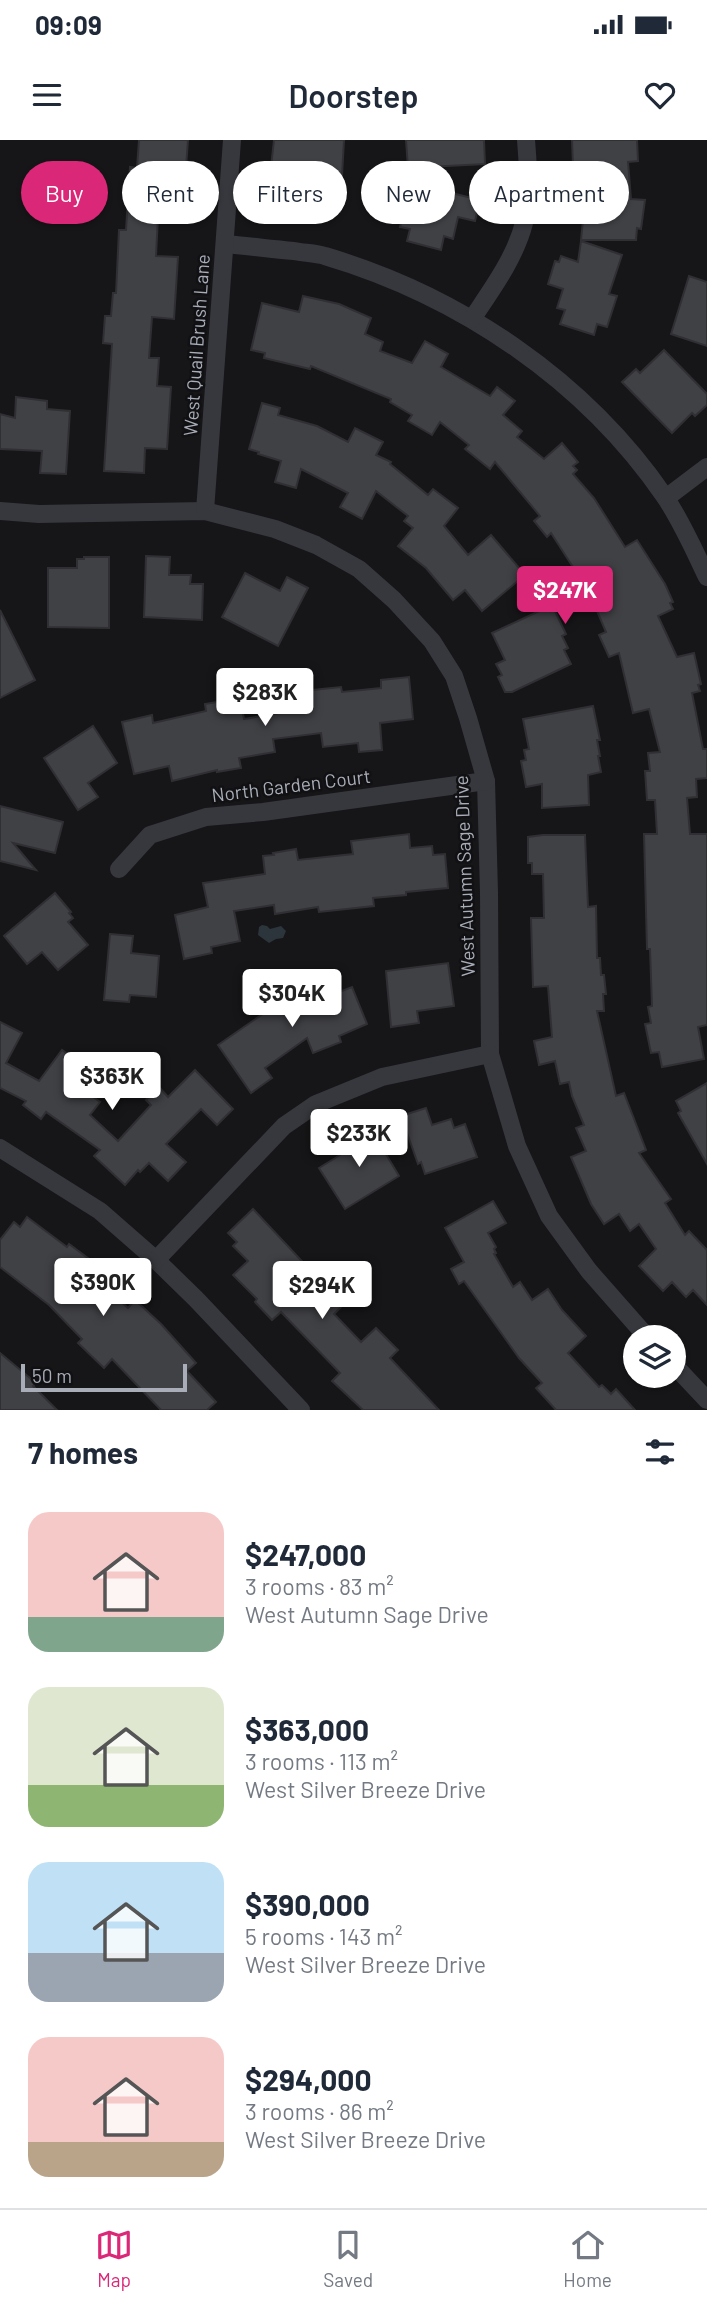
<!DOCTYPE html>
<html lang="en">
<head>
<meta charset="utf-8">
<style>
	:root { --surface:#fff; --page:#f6f6f7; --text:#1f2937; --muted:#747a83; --line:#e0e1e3; --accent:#db2777 }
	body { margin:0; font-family:Barlow,sans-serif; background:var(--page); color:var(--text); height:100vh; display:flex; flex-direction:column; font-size:26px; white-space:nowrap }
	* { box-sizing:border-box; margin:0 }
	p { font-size:23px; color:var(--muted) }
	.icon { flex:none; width:38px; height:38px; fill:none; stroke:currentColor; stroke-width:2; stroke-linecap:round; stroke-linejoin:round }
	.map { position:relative; height:1270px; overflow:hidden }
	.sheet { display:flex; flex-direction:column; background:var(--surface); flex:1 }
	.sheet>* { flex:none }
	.hud { position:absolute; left:21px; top:21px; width:665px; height:63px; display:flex; gap:14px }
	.tools { position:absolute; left:623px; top:1185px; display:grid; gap:14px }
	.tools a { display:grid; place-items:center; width:63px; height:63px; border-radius:50%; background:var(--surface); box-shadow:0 2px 5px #0004; font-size:35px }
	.scale { position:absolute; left:21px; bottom:18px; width:166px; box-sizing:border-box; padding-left:7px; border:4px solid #a8adb8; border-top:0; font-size:19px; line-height:24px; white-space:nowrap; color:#a8adb8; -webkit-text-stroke:5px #111113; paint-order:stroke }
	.price { position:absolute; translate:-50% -60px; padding:0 16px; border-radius:7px; background:#fff; color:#222; font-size:23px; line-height:46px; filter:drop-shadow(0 2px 4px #0008) }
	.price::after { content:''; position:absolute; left:50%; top:42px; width:21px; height:16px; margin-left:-10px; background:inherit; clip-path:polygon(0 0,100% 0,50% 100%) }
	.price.active { background:var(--accent); color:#fff }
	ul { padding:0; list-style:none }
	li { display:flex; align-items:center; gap:21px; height:175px; padding:0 28px }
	li span { display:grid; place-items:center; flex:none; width:196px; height:140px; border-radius:21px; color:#555 }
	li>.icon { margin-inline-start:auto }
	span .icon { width:84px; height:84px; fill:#fffc; stroke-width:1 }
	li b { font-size:30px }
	h2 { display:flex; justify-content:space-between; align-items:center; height:84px; padding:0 28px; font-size:30px }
	.pill { padding:0 24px; border-radius:32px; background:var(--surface); box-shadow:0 2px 5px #0004; font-size:24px; line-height:63px }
	.pill.active { background:var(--accent); color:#fff }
	.status { display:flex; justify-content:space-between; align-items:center; height:49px; padding:0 35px; background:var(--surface); direction:ltr }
	.status svg { height:19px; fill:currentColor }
	header { display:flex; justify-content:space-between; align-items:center; height:91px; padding:0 28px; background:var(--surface); font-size:32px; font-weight:600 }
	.dock { display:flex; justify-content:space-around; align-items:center; height:98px; border-top:2px solid var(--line); background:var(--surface); font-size:19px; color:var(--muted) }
	.dock a { display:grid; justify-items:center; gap:4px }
	.dock .active { color:var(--accent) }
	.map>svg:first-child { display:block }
	.water { fill:#2c353c }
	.building { fill:#404145; stroke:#303034; stroke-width:2 }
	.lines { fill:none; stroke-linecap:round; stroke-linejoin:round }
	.street { stroke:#37383d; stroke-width:18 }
	.labels { text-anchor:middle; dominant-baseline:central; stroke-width:5; stroke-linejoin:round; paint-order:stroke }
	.street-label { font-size:19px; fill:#a8adb8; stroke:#111113 }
</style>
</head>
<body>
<div class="status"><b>09:09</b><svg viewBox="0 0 49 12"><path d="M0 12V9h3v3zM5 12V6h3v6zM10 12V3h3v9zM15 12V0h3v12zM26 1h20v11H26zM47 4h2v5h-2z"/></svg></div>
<header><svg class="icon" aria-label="menu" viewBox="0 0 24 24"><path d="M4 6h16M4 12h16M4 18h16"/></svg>Doorstep<svg class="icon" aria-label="heart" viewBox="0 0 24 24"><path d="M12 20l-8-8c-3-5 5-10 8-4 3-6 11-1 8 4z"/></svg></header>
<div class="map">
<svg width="707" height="1270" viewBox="0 0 707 1270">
	<rect width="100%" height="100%" fill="#161618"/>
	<!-- water -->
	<polygon class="water" points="262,785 267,786 270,789 281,786 286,791 283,798 276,799 269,803 258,795 259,787"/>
	<!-- building -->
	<g class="building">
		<polygon points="139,0 188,0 184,55 168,54 166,78 158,77 156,116 178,117 174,179 152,177 149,218 159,218 157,246 171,247 167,309 145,308 144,333 104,331 112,204 103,203 105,176 111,176 113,153 116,153 119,90 126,90 130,27 137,28"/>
		<polygon points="274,0 344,0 340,72 285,68 286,47 269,45"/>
		<polygon points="406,0 484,0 485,24 408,28"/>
		<polygon points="572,0 637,0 638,21 628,22 631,59 645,60 641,89 637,88 636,100 581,100 583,80 565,77 568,51 574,52"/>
		<polygon points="411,43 480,60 475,81 458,77 453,99 444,96 441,110 407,101 410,89 400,87"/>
		<polygon points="581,101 622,115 609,154 617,156 607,187 597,184 594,195 560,184 565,170 557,168 563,149 548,144 555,121 559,122 561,116 578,122"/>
		<polygon points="689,136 707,142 707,206 671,194"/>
		<polygon points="303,156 339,164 371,178 365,194 383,202 380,211 412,223 425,201 448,214 441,227 490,256 497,247 515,261 503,275 522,291 517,297 544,319 562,303 578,322 573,326 577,330 573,334 594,358 625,407 637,400 665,444 673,462 670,463 673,469 658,476 677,517 694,513 701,544 698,545 700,551 692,553 703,609 707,609 707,638 696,639 697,657 687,658 690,694 707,694 707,885 698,887 704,919 662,927 659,912 651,913 645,884 651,883 648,867 652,866 650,809 647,809 644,694 657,694 655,660 647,660 645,631 650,631 648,613 660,612 649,569 633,573 619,513 609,517 599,495 606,492 589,452 551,393 547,397 534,381 540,376 495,322 490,329 465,309 469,305 440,282 432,295 408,281 412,275 390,262 391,259 311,226 310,229 264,218 265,213 251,210 262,163 299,172"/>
		<polygon points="664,210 707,254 707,265 695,276 692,273 672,293 622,242 636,229 640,233"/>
		<polygon points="16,257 47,261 47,269 70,271 66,334 40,333 42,311 0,309 0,274 15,278"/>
		<polygon points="262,263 280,268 278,275 317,286 348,302 355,288 383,302 376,315 391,322 390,324 428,355 433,349 458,368 444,386 468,415 491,395 525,435 482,471 465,450 453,460 426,428 398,406 413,388 404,381 408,376 376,351 362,379 340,367 348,353 301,329 296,348 275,342 281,321 258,314 259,312 249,309"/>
		<polygon points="146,416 170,417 169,435 191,435 190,444 203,444 202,480 144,477"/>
		<polygon points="84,417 109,417 109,488 48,487 48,428 77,428 77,419 84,419"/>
		<polygon points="245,433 280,451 287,437 308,448 278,506 222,477"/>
		<polygon points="552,465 566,494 562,496 568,508 564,510 571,524 512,552 505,552 498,537 502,535 496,524 505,520 492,493"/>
		<polygon points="0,470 35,540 0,558"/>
		<polygon points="409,537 413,579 380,583 382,610 359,612 358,603 323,607 321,593 273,599 275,612 239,618 241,628 217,632 217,630 172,641 169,626 134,634 122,582 152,575 153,583 206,571 205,564 240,558 244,579 285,572 283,553 341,547 342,552 381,548 381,540"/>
		<polygon points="593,566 600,600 597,600 600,616 598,616 601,632 588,635 589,665 542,668 542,644 526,647 521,621 526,620 524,610 529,609 523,579"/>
		<polygon points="93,586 117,623 88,643 98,657 78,670 44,618"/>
		<polygon points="0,666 63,682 55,713 13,703 36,730 0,721"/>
		<polygon points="409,694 410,708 432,706 433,715 445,714 448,748 406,752 406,755 373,758 374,766 319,772 318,767 275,774 274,765 234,771 240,801 211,807 212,813 184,819 175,775 208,767 203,743 265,734 263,716 274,715 273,713 296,709 298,720 353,714 351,701"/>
		<polygon points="543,695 585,695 588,767 596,766 597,818 600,818 601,835 604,835 606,854 603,854 604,871 597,871 616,956 624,953 646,1010 639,1013 671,1059 665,1063 685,1095 689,1091 707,1110 707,1165 693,1150 686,1157 672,1142 663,1151 639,1126 656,1109 639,1084 630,1091 619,1074 604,1084 591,1064 571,1017 586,1011 576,988 584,985 572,956 569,942 560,944 555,921 539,925 534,901 552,897 548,846 533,847 531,778 544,778 543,734 532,734 532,723 528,723 528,697"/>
		<polygon points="55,753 71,772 69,773 73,778 68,782 88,805 58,830 42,812 27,824 4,796"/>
		<polygon points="110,794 133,796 131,813 159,816 156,857 130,855 129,862 104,860"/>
		<polygon points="448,823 454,866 417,871 419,883 391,887 386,831"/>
		<polygon points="322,836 329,856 352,847 367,884 339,896 341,902 313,913 307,898 265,928 272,938 251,953 218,905 290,855 288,850"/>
		<polygon points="0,882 22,893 6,923 39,941 62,910 89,930 79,943 83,946 81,948 100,962 90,975 118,1001 151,965 146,960 159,947 168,957 195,930 233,969 217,985 201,969 166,1004 186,1022 168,1041 149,1023 140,1032 138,1030 125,1045 94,1016 100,1010 46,972 41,979 23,965 26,961 0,948"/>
		<polygon points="707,943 707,1024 678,973 681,971 676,961"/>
		<polygon points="426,968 432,985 451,979 454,988 465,984 477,1017 425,1034 421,1022 418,1024 401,976"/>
		<polygon points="369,986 399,1036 345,1069 319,1028 353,1007 348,999"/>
		<polygon points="493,1061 506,1083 488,1093 496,1107 494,1109 496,1113 494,1114 513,1147 520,1142 532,1160 548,1149 562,1170 586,1196 568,1213 599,1247 602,1245 611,1254 616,1249 635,1270 556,1270 536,1248 542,1243 519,1218 464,1141 459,1144 451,1129 464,1122 445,1088"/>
		<polygon points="253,1069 343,1165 334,1174 361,1202 376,1188 398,1210 390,1218 439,1270 363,1270 332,1241 340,1233 281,1172 272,1180 255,1162 257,1159 233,1135 248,1121 233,1106 237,1102 228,1093"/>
		<polygon points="27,1077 67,1107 69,1104 89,1119 83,1126 128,1168 135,1160 161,1184 196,1223 187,1231 216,1262 207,1270 161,1270 112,1219 104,1228 78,1203 82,1199 49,1165 0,1127 0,1100 14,1082 20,1087"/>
		<polygon points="0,1213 36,1243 33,1246 57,1270 0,1270"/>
	</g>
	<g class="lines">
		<!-- street -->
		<g class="street">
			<path d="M225,104c23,2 46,5 69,7 10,2 22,2 31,5 135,40 260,124 340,241 17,25 29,53 42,80"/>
			<path d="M472,179c20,-30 43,-61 52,-96 7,-27 4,-56 2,-83"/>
			<polyline points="666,358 707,327"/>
			<polyline points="0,371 39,374 205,371 275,389 316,405 359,429 394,460 432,501 454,536 468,578 486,641 489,753 490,914 517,1006 549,1076 589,1131 647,1197"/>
			<polyline points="205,371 232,0"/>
			<polyline points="119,729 150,695 206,677 263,672 486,641"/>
			<polyline points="0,1008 100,1071 156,1120 196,1159 301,1270"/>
			<polyline points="156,1120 284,986 316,964 382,937 490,914"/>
			<polyline points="674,1225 707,1260"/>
		</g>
	</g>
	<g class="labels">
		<!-- street labels -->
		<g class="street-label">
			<text transform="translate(196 205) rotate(-86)">West Quail Brush Lane</text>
			<text transform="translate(291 645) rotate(-7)">North Garden Court</text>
			<text transform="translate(464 736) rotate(-92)">West Autumn Sage Drive</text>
		</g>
	</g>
</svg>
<div class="tools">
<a><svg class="icon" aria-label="layers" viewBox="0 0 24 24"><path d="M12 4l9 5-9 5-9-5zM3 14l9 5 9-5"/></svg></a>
</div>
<div class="scale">50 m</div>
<b class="price active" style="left:565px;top:486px">$247K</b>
<b class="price" style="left:265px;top:588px">$283K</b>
<b class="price" style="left:292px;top:889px">$304K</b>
<b class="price" style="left:112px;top:972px">$363K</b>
<b class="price" style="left:359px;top:1029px">$233K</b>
<b class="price" style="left:103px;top:1178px">$390K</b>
<b class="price" style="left:322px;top:1181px">$294K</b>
<div class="hud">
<a class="pill active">Buy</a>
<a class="pill">Rent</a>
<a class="pill">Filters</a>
<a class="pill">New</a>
<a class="pill">Apartment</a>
</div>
</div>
<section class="sheet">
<h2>7 homes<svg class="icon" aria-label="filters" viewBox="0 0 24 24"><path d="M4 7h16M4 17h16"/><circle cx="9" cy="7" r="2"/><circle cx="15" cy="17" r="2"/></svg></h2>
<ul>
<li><span style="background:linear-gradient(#f6c9c9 75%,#7fa58c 0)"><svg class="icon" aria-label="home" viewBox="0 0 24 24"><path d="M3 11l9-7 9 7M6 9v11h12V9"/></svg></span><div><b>$247,000</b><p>3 rooms · 83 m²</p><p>West Autumn Sage Drive</p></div></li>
<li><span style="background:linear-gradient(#dfe7d0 70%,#8fb573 0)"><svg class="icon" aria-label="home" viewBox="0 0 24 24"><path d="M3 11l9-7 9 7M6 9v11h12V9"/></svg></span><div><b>$363,000</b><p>3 rooms · 113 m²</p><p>West Silver Breeze Drive</p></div></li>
<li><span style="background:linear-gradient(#bfe0f5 65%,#9aa5b1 0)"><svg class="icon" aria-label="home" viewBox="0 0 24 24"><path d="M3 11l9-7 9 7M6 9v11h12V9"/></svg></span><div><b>$390,000</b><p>5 rooms · 143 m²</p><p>West Silver Breeze Drive</p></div></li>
<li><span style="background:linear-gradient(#f6c9c9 75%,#b9a48a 0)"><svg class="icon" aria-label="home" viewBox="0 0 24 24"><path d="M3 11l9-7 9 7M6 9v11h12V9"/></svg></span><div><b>$294,000</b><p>3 rooms · 86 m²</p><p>West Silver Breeze Drive</p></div></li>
</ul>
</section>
<nav class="dock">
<a class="active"><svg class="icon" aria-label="map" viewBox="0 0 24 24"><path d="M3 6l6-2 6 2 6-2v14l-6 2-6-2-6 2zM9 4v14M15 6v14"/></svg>Map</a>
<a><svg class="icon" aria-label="saved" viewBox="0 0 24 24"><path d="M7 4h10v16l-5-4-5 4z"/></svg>Saved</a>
<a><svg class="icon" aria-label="home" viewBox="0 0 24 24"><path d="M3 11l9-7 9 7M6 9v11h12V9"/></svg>Home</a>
</nav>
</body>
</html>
